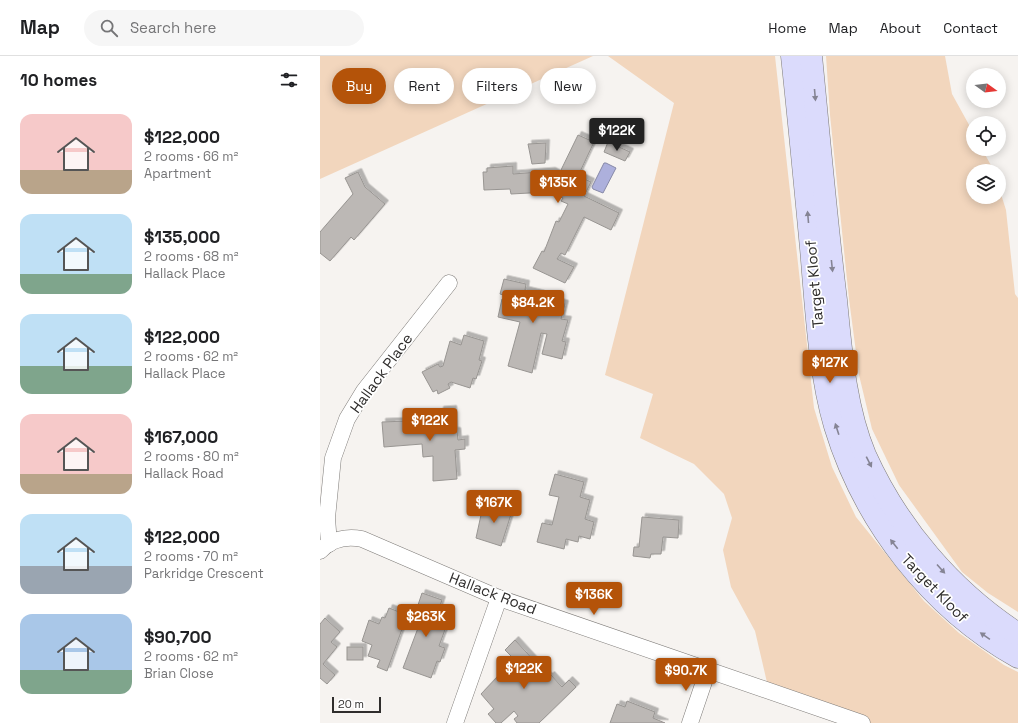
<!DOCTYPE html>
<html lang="en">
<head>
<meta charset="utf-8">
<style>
	:root { --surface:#fff; --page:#f6f6f6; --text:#202124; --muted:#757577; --line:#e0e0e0; --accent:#b45309 }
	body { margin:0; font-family:"Space Grotesk",sans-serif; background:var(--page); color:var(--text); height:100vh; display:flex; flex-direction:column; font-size:15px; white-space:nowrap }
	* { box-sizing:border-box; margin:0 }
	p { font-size:13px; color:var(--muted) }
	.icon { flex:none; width:22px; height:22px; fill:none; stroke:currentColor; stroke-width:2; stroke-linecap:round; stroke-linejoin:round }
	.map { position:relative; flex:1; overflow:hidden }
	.drawer { display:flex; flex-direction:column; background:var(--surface); width:320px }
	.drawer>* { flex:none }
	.guide { position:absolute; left:12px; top:12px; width:380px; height:36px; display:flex; gap:8px }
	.needle { width:26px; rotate:105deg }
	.fabs { position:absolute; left:646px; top:12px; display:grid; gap:8px }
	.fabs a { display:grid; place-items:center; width:40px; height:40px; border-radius:50%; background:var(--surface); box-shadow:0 2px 10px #0003; font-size:20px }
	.scale { position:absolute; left:12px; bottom:10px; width:49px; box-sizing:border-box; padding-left:4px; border:2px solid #2f2d2c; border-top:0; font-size:11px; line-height:14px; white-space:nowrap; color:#2f2d2c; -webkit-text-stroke:3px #fff; paint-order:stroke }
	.price { position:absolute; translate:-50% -34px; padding:0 9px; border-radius:4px; background:var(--accent); color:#fff; font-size:13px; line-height:26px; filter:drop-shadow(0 1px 2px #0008) }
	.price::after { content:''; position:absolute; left:50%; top:24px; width:12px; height:9px; margin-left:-6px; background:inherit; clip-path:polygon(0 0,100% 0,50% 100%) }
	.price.active { background:#222; color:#fff }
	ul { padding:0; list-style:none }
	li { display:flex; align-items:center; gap:12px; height:100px; padding:0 20px }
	li span { display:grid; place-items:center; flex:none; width:112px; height:80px; border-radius:12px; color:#555 }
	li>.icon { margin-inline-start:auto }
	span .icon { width:48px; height:48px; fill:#fffc; stroke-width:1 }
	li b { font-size:17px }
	h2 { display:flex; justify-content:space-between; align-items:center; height:48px; padding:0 20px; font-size:17px }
	.pill { padding:0 14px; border-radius:18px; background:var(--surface); box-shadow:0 2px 10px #0003; font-size:14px; line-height:36px }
	.pill.active { background:var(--accent); color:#fff }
	header { display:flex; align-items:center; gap:24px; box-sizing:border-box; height:56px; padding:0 20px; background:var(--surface); border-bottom:1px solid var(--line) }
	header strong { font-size:19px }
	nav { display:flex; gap:22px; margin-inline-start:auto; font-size:14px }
	.search { width:280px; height:36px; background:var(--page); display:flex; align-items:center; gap:10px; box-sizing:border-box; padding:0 14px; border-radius:22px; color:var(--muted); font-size:15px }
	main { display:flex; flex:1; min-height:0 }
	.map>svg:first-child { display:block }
	.green { fill:#f2d6bd }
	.water { fill:#adb0dc; stroke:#8789a7 }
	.building { fill:#bcb8b5; stroke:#989592; filter:url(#shadow) }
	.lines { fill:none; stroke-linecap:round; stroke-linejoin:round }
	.minor-casing { stroke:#7e7b78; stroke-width:17 }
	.secondary-casing { stroke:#7e7b78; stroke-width:23 }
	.minor { stroke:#fff; stroke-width:16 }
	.secondary { stroke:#dbdbfc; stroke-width:22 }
	.oneway { fill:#858494 }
	.labels { text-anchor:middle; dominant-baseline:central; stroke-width:3.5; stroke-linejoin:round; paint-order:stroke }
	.street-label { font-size:15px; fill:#2f2d2c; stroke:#fff }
</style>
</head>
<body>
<header>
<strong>Map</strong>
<div class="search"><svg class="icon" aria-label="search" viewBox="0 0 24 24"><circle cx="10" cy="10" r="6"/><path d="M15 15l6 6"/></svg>Search here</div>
<nav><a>Home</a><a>Map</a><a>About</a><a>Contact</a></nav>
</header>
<main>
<section class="drawer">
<h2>10 homes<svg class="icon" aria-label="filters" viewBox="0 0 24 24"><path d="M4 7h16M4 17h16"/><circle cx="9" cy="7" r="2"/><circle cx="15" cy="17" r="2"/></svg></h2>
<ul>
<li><span style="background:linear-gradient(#f6c9c9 70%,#b9a48a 0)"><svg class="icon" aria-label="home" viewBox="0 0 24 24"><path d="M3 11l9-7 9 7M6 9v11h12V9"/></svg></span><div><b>$122,000</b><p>2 rooms · 66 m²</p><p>Apartment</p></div></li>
<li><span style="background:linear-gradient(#bfe0f5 75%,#7fa58c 0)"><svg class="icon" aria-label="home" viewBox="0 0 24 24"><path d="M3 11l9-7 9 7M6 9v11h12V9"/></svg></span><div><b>$135,000</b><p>2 rooms · 68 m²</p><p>Hallack Place</p></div></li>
<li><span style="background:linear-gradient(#bfe0f5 65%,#7fa58c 0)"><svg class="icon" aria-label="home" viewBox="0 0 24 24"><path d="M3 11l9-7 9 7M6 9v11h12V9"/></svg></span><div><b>$122,000</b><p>2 rooms · 62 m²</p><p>Hallack Place</p></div></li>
<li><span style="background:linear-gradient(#f6c9c9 75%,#b9a48a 0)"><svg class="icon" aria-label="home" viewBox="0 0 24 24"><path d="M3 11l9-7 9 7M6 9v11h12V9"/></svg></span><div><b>$167,000</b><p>2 rooms · 80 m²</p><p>Hallack Road</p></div></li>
<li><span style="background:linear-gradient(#bfe0f5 65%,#9aa5b1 0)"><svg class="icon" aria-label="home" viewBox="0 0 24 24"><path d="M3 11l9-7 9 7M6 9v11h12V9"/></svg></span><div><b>$122,000</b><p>2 rooms · 70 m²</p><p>Parkridge Crescent</p></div></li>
<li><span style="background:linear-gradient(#a9c7e8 70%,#7fa58c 0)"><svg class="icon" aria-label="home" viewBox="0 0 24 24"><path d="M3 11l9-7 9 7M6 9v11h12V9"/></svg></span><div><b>$90,700</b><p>2 rooms · 62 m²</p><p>Brian Close</p></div></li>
</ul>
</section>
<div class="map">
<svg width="698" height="667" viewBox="0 0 698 667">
	<defs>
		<filter id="shadow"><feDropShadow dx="3.5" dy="-3.5" stdDeviation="0" flood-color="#0004"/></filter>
	</defs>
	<rect width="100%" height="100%" fill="#f6f3f0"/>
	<!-- green -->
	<g class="green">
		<polygon points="0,0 273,0 0,123"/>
		<polygon points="288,0 455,0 494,352 512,411 536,461 604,545 639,577 684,609 698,616 698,667 542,667 449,635 435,575 411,531 403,494 412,462 404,438 374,408 320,382 333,338 285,319 354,47"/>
		<polygon points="506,0 625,0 632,38 653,76 653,93 662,93 673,113 674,115 653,115 653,141 679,141 679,132 686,154 695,238 698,242 698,556 668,537 642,516 579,429 552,373 539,319 529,243 510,59"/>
	</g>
	<!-- water -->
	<polygon class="water" points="284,107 286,107 296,112 283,137 273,133 272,131"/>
	<!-- building -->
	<g class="building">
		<polygon points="258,79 274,86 258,120 271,126 264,140 299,157 291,174 264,161 245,199 241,197 237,203 254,211 245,227 213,212 222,195 224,196 236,165 239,166 248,148 241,145 243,142 228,136 191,138 190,133 164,134 163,116 167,116 167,112 193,110 193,118 232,115 241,120 243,115 241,114"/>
		<polygon points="288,86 310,96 305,105 284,96"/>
		<polygon points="226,87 225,107 212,108 208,88"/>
		<polygon points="38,116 45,131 65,148 34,184 31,181 10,205 0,197 0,176 33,138 25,122"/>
		<polygon points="184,223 206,228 205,234 221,238 220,241 245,248 241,263 248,264 242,285 246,286 242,303 222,298 227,278 221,277 212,317 188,310 200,266 178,261 182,243 189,244 190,241 180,238"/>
		<polygon points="144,279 164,285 159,304 162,305 156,323 153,322 150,332 131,326 128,328 130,332 118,338 117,334 113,336 102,316 118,308 120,311 123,310 130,285 141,289"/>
		<polygon points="133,353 134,375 137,375 138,384 145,383 145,393 135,394 137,423 113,425 113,400 103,401 102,388 64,391 62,366 87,365 87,373 98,373 98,368 120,366 120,354"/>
		<polygon points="235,418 264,426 260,441 270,444 265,463 274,466 270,483 259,480 258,486 246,483 244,493 217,486 222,467 232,469 239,441 229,439"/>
		<polygon points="167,447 192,455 181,490 156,482 161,459 163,459"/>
		<polygon points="322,461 359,464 358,482 343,481 341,498 331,498 330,502 313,500 314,491 319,491"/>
		<polygon points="102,537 122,544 115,564 127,568 119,590 125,592 120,606 117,605 111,622 83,612 98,572 91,570"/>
		<polygon points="69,552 87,559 67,615 57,611 60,604 48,600 52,589 42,585 49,564 59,568 62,561 65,562"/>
		<polygon points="5,562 20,576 11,586 17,591 3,608 15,619 7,628 0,622 0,568"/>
		<polygon points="195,584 229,621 231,619 242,631 249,624 256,631 219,667 197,667 194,663 198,660 194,655 181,667 176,667 168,658 174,653 161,638 179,619 177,617 193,602 185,594"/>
		<rect x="27" y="591" width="16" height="13"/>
		<polygon points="307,645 335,656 333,662 345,667 290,667 297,648 305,651"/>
	</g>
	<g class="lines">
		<!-- minor casing -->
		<g class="minor-casing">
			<g id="minor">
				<polyline points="9,488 7,462 13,402 27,363 44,335 129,227"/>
				<path d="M0,495c11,-12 27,-15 42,-12l137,59 363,125"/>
				<polyline points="135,667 179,542"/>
				<polyline points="370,667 388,614"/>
			</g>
		</g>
		<!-- secondary casing -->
		<g class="secondary-casing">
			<g id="secondary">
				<path d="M472,0c7,64 13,128 19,192 5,57 8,124 24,178 29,96 96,182 183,231"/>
				<path d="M491,0c8,81 15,163 25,244 5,51 9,107 29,155 33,73 87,136 153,179"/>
			</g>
		</g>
		<!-- minor -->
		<use href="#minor" class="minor"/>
		<!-- secondary -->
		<use href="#secondary" class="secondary"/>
	</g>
	<!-- one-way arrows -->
	<defs><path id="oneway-solid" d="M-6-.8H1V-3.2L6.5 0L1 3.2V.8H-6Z"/></defs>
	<g class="oneway">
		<use href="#oneway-solid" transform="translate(495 39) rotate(85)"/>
		<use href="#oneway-solid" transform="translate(488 161) rotate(-95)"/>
		<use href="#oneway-solid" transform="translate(512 210) rotate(84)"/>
		<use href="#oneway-solid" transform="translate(517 373) rotate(-108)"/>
		<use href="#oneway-solid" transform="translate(549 406) rotate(63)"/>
		<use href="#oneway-solid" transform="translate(574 488) rotate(-128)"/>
		<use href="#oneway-solid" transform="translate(621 513) rotate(48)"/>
		<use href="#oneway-solid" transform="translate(665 580) rotate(-145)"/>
	</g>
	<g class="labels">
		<!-- street labels -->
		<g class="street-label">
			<text transform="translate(494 228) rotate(-95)">Target Kloof</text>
			<text transform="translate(61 317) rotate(-54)">Hallack Place</text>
			<text transform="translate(615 532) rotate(46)">Target Kloof</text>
			<text transform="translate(173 537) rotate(21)">Hallack Road</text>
		</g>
	</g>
</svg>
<div class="fabs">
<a><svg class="needle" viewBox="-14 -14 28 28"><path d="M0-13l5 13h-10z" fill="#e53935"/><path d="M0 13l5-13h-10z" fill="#757577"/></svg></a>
<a><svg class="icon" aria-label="locate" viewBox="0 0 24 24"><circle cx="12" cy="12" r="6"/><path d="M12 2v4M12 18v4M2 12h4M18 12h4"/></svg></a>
<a><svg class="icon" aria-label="layers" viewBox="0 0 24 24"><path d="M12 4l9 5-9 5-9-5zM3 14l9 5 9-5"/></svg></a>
</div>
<div class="scale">20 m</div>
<b class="price active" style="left:297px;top:96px">$122K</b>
<b class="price" style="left:238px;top:148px">$135K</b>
<b class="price" style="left:213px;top:268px">$84.2K</b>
<b class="price" style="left:510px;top:328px">$127K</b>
<b class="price" style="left:110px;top:386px">$122K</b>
<b class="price" style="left:174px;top:468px">$167K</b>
<b class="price" style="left:274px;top:560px">$136K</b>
<b class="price" style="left:106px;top:582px">$263K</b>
<b class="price" style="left:204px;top:634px">$122K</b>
<b class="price" style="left:366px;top:636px">$90.7K</b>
<div class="guide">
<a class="pill active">Buy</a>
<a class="pill">Rent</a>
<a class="pill">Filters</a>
<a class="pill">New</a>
</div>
</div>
</main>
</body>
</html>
